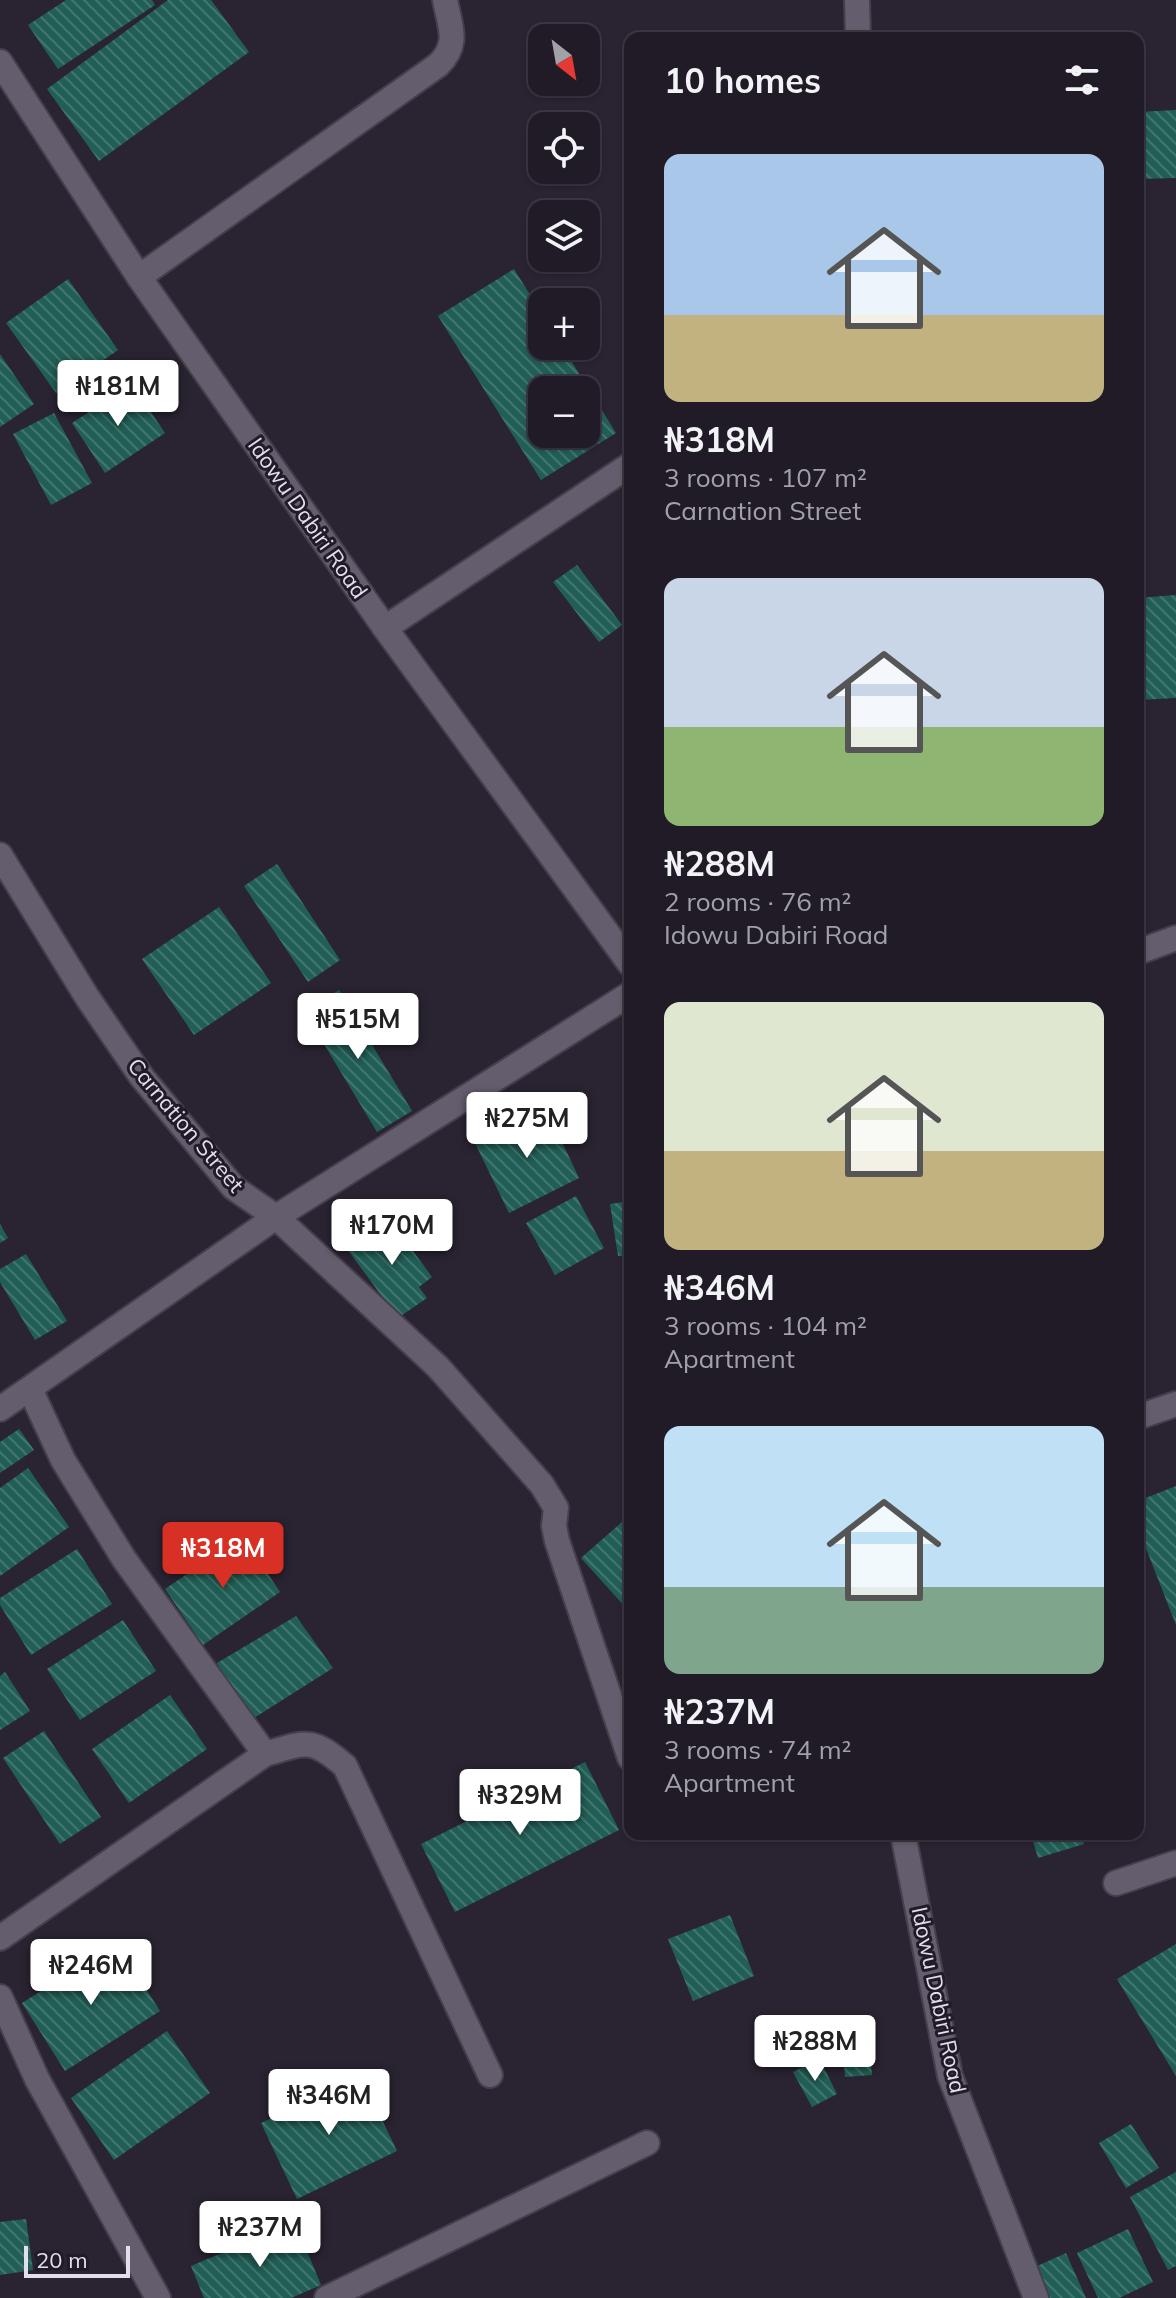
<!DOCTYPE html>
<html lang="en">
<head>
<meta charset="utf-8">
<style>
	:root { --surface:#201b26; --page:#2d2832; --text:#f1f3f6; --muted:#a2a1a7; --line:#3d3943; --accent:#d93025 }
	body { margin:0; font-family:Mulish,sans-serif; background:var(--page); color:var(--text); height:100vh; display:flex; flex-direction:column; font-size:30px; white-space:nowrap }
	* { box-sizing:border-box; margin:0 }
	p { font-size:26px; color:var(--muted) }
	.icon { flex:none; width:44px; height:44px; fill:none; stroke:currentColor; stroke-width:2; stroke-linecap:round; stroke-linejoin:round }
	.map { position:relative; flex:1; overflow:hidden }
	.drawer { position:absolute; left:624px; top:32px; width:520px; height:1808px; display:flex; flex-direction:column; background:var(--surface); border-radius:16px; box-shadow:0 2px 6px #0004,0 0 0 2px var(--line) }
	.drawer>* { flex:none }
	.needle { width:52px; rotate:149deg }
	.fabs { position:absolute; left:528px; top:24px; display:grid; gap:16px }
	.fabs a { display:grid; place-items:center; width:72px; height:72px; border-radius:16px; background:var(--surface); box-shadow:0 2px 6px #0004,0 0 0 2px var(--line); font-size:40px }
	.scale { position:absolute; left:24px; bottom:20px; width:106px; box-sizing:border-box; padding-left:8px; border:4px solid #e3dfe9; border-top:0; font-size:22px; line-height:28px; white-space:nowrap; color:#e3dfe9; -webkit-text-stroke:6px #211a28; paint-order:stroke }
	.price { position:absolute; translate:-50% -68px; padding:0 18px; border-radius:8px; background:#fff; color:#222; font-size:26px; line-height:52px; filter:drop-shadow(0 2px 4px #0008) }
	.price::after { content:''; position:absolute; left:50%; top:48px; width:24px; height:18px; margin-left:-12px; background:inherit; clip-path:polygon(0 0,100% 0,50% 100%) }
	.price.current { background:var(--accent); color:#fff }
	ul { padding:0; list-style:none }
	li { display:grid; align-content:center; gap:16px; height:424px; padding:0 40px }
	li span { display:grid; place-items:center; height:248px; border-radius:16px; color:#555 }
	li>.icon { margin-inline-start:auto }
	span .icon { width:144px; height:144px; fill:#fffc; stroke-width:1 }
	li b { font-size:34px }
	h2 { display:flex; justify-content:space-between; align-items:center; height:96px; padding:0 40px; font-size:34px }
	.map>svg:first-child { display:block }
	.building { fill:url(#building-back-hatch); fill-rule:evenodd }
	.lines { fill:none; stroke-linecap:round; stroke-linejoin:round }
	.street-casing { stroke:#453f4c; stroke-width:28 }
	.street { stroke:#645d6d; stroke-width:24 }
	.labels { text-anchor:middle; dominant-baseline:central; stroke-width:6; stroke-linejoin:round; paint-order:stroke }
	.street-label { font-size:22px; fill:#e3dfe9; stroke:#211a28 }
</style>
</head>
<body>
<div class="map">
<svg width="1176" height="2298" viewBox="0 0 1176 2298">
	<defs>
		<pattern id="building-back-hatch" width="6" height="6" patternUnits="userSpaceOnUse" patternTransform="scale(2)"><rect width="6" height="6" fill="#215f56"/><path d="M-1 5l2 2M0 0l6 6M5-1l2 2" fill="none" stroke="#41766e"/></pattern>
	</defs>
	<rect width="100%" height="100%" fill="#2a2432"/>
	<!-- building -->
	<g class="building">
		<polygon points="66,0 152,0 155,5 58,69 28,25"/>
		<polygon points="168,0 211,0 249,52 99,161 47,89"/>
		<polygon points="1176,110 1176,178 1138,179 1138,112"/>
		<path d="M514,269l28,45v32h20l54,87 -75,47 -103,-164zM542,390h44v44h-44z"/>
		<polygon points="68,279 118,350 56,393 6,323"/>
		<polygon points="0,354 34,404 0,427"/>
		<polygon points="132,384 165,433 105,473 72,423"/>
		<polygon points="54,413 92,483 51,505 13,434"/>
		<polygon points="577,565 622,625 599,642 553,582"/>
		<polygon points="1176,595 1176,698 1138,700 1138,598"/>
		<polygon points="277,864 340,960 308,982 244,886"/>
		<polygon points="219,907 271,983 194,1035 142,959"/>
		<polygon points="339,990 412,1111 377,1132 304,1011"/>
		<polygon points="546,1108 579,1178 509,1213 475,1143"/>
		<polygon points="576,1196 604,1248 555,1275 526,1223"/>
		<polygon points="630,1201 630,1255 618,1256 610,1204"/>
		<polygon points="389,1218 432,1277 419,1287 427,1298 398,1318 347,1249"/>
		<polygon points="0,1224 8,1238 0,1243"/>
		<polygon points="26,1254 67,1321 35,1340 0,1282 0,1269"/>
		<polygon points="19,1429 34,1450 0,1473 0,1442"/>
		<polygon points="28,1468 69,1527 0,1576 0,1488"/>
		<polygon points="1176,1486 1176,1625 1138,1528 1138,1501"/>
		<polygon points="630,1515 630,1607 627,1609 581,1558"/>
		<polygon points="243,1536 280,1592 203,1645 165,1589"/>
		<polygon points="77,1549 112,1604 31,1655 0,1605 0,1598"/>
		<polygon points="296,1616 333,1668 251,1720 217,1663"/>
		<polygon points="123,1620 156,1671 80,1720 47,1669"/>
		<polygon points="5,1672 30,1711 0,1730 0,1676"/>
		<polygon points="170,1695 207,1749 129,1803 92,1749"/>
		<polygon points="44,1731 101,1817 60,1844 3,1758"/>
		<polygon points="585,1762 619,1830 455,1912 421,1844"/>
		<polygon points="1031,1834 1081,1834 1084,1844 1038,1858"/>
		<polygon points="730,1915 754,1976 693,2001 668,1939"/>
		<polygon points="117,1943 160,2011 65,2071 22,2003"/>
		<polygon points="1176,1944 1176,2076 1117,1979"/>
		<polygon points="167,2031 210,2093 114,2160 71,2098"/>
		<polygon points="870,2050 872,2075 845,2077 843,2052"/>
		<polygon points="819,2058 837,2094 812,2107 793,2072"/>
		<polygon points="361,2076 397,2151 297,2199 261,2123"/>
		<polygon points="1131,2124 1159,2168 1126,2188 1099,2143"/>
		<polygon points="1176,2172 1176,2266 1168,2270 1130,2197"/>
		<polygon points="26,2219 33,2270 0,2275 0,2222"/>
		<polygon points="295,2222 321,2285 291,2298 204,2298 191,2266"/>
		<polygon points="1128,2229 1153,2282 1119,2298 1098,2298 1077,2253"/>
		<polygon points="1066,2253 1086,2298 1049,2298 1035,2267"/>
	</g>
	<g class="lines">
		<!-- street casing -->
		<g class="street-casing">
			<g id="street">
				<polyline points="857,0 858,38"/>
				<polyline points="0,62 139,277 385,628 630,964"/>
				<path d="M139,277l299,-212c22,-21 12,-38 7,-65"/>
				<polyline points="385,628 630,465"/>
				<polyline points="0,855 87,997 141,1076 234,1188 276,1217 438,1367 542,1485 556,1508 554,1526 557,1541 630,1758"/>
				<polyline points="1138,952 1176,938"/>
				<polyline points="30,1389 63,1460 124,1559 265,1754"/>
				<polyline points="0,1409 276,1217 630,994"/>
				<polyline points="1138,1417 1176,1404"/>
				<polyline points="903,1834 950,2076 1036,2298"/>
				<polyline points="1116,1883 1176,1863"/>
				<path d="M0,1938l265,-184c42,-12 46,-17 80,12l145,309"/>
				<polyline points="0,1997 37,2079 158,2298"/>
				<polyline points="327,2298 647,2143"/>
			</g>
		</g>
		<!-- street -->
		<use href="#street" class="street"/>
	</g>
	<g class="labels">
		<!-- street labels -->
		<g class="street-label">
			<text transform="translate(308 518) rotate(55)">Idowu Dabiri Road</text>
			<text transform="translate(186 1125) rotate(50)">Carnation Street</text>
			<text transform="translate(939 2000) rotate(78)">Idowu Dabiri Road</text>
		</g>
	</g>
</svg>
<div class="fabs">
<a><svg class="needle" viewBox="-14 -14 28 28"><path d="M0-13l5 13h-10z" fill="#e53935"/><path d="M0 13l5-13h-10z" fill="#a2a1a7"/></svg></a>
<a><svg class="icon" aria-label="locate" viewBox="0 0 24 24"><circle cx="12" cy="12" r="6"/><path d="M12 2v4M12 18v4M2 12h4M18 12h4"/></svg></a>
<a><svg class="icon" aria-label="layers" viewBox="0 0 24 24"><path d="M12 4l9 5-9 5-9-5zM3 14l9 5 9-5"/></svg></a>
<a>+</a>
<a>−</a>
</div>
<div class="scale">20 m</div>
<b class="price" style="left:118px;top:428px">₦181M</b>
<b class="price" style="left:358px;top:1061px">₦515M</b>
<b class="price" style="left:527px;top:1160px">₦275M</b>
<b class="price" style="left:392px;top:1267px">₦170M</b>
<b class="price current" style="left:223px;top:1590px">₦318M</b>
<b class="price" style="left:520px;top:1837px">₦329M</b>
<b class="price" style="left:91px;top:2007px">₦246M</b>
<b class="price" style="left:815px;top:2083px">₦288M</b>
<b class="price" style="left:329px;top:2137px">₦346M</b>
<b class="price" style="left:260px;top:2269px">₦237M</b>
<section class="drawer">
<h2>10 homes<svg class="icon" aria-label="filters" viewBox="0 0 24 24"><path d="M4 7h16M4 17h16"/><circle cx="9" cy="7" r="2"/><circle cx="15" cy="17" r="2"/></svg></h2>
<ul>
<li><span style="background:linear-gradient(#a9c7e8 65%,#c2b280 0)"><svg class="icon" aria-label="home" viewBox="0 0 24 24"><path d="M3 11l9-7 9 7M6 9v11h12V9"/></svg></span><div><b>₦318M</b><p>3 rooms · 107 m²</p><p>Carnation Street</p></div></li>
<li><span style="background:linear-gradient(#c9d6e8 60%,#8fb573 0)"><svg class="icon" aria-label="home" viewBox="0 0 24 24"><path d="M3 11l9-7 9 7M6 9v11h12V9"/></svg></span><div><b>₦288M</b><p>2 rooms · 76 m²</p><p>Idowu Dabiri Road</p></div></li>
<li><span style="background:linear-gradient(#dfe7d0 60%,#c2b280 0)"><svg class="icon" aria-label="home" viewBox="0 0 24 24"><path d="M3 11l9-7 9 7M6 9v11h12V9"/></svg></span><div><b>₦346M</b><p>3 rooms · 104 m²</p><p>Apartment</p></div></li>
<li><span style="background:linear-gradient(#bfe0f5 65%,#7fa58c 0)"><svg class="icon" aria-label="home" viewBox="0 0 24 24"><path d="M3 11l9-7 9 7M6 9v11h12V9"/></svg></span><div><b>₦237M</b><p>3 rooms · 74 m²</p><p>Apartment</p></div></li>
</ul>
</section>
</div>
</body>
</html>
